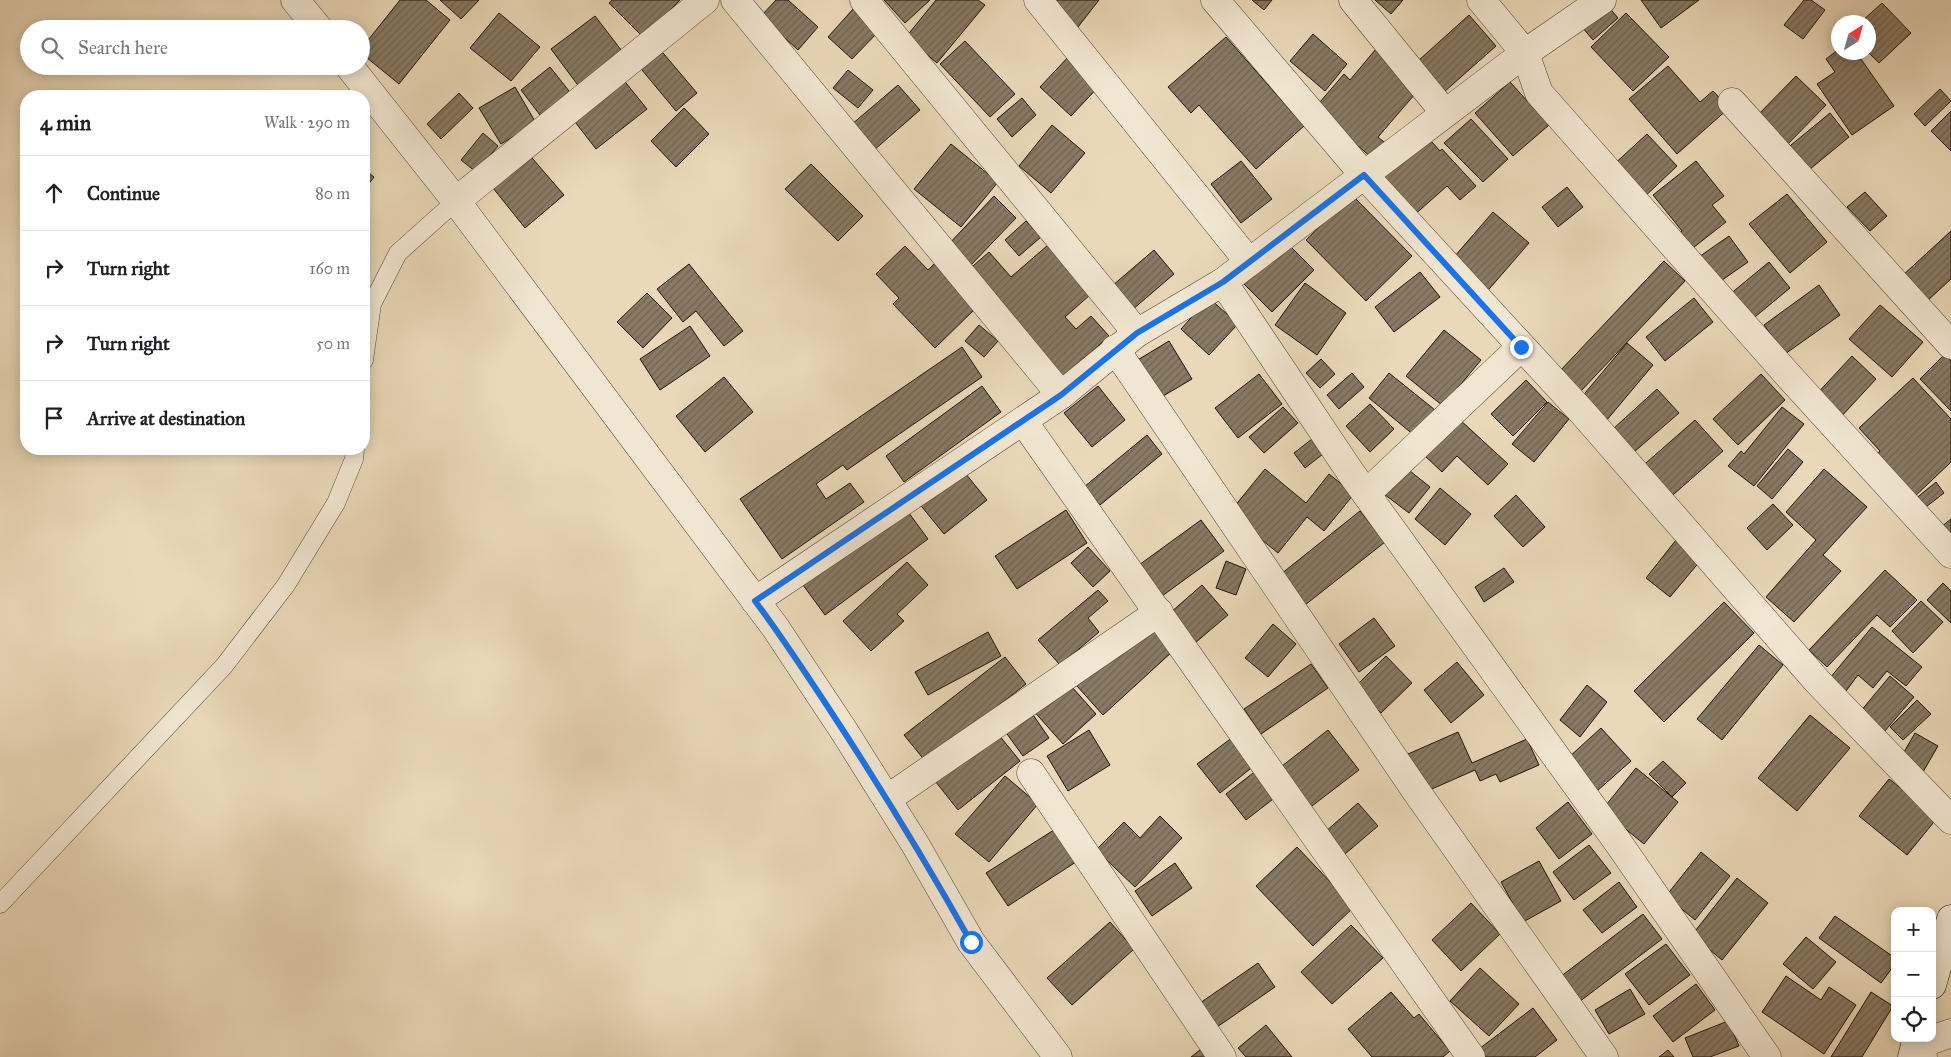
<!DOCTYPE html>
<meta charset="utf-8">
<style>
:root{--surface:#fff;--page:#f6f6f6;--text:#202124;--muted:#757577;--line:#e0e0e0}
body{margin:0;font-family:"IM FELL Great Primer",serif;background:var(--page);color:var(--text)}
.controls{position:absolute;right:15px;bottom:15px;display:grid;overflow:hidden;border-radius:10px;box-shadow:0 2px 12px #0003}
.controls button{width:45px;height:45px;display:grid;place-items:center;padding:0;border:0;border-bottom:1px solid var(--line);background:var(--surface);color:var(--text);font:25px sans-serif}
.compass{position:absolute;left:1831px;top:15px;width:45px;height:45px;border-radius:50%;background:var(--surface);box-shadow:0 2px 12px #0003;rotate:37deg}
.stop{position:absolute;width:15px;height:15px;margin:-11px;border:4px solid #1a73e8;border-radius:50%;background:#fff}
.stop.end{background:#1a73e8;border-color:#fff;box-shadow:0 1px 5px #0008}
.list{margin:0;padding:0;list-style:none}
h2{display:flex;justify-content:space-between;align-items:center;height:65px;margin:0;padding:0 20px;font-size:21px}
h2 small{font-size:16px;font-weight:400;color:var(--muted)}
.list li{display:grid;grid-template-columns:32px 1fr auto;gap:15px;align-items:center;box-sizing:border-box;height:75px;padding:0 20px;border-top:1px solid var(--line)}
.list b{display:block;font-size:19px;white-space:nowrap}
.list em{font-size:16px;font-style:normal;color:var(--muted)}
.icon{flex:none;width:28px;height:28px;fill:none;stroke:currentColor;stroke-width:2;stroke-linecap:round;stroke-linejoin:round}
.map{position:relative;flex:none;width:1951px;height:1057px;overflow:hidden}
.search{position:absolute;background:var(--surface);box-shadow:0 2px 12px #0003;left:20px;top:20px;width:350px;height:55px;display:flex;align-items:center;gap:12px;box-sizing:border-box;padding:0 18px;border-radius:28px;color:var(--muted);font-size:19px}
.panel{position:absolute;background:var(--surface);box-shadow:0 2px 12px #0003;left:20px;top:90px;width:350px;height:365px;border-radius:20px}
.map>svg:first-child{display:block}
.building{fill:url(#building-hatch);stroke:#1e140a}
.lines{fill:none;stroke-linecap:round;stroke-linejoin:round}
.lane-casing{stroke:#514536;stroke-width:19}
.street-casing{stroke:#514536;stroke-width:29}
.secondary-casing{stroke:#1e140a;stroke-width:29}
.lane{stroke:#f1e6d1;stroke-width:18}
.street{stroke:#f1e6d1;stroke-width:28}
.secondary{stroke:#f1e6d1;stroke-width:28}
.route{stroke:#1a73e8;stroke-width:6}
</style>
<div class="map">
<svg width="1951" height="1057" viewBox="0 0 1951 1057">
<defs>
<pattern id="building-hatch" width="6" height="6" patternUnits="userSpaceOnUse" patternTransform="scale(1.25)"><rect width="6" height="6" fill="#887a64"/><path d="M-1 1l2-2M0 6l6-6M5 7l2-2" fill="none" stroke="#6f6351"/></pattern>
</defs>
<rect width="100%" height="100%" fill="#ead8b8"/>
<filter id="stains"><feTurbulence type="fractalNoise" baseFrequency=".004" numOctaves="4"/><feColorMatrix values="0 0 0 0 .2 0 0 0 0 .09 0 0 0 0 .02 0 0 0 .5 -.17"/></filter>
<radialGradient id="worn" r=".72"><stop offset=".6" stop-color="#630" stop-opacity="0"/><stop offset="1" stop-color="#630" stop-opacity=".3"/></radialGradient>
<g class="building">
<polygon points="400,0 426,0 450,20 399,84 361,53 361,49"/>
<polygon points="440,0 479,0 461,19"/>
<polygon points="612,0 680,0 643,37 609,3"/>
<polygon points="776,0 788,0 818,27 798,50 761,16"/>
<polygon points="884,0 930,0 905,23"/>
<polygon points="936,0 978,0 985,5 937,63 906,37"/>
<polygon points="1054,0 1099,0 1078,27 1050,5"/>
<polygon points="1252,0 1272,0 1264,10"/>
<polygon points="1375,0 1403,0 1391,14"/>
<polygon points="1641,0 1699,0 1661,28"/>
<polygon points="1804,0 1811,0 1825,10 1803,39 1784,25"/>
<polygon points="1882,3 1911,33 1879,63 1868,52 1868,22 1861,22"/>
<polygon points="1607,5 1618,18 1593,40 1582,27"/>
<polygon points="854,8 879,31 852,59 828,37"/>
<polygon points="499,13 540,47 511,81 470,48"/>
<polygon points="1626,13 1669,57 1633,91 1591,47"/>
<polygon points="1469,15 1496,46 1444,92 1418,61"/>
<polygon points="595,16 625,55 580,88 551,49"/>
<polygon points="1313,34 1347,64 1325,91 1290,61"/>
<polygon points="1226,37 1304,126 1256,169 1199,105 1191,113 1168,87"/>
<polygon points="965,41 1015,94 990,117 940,64"/>
<polygon points="658,47 697,93 676,111 637,64"/>
<polygon points="1376,49 1421,87 1378,137 1390,147 1377,162 1314,109 1344,74 1350,80"/>
<polygon points="1838,50 1838,52 1856,52 1894,106 1852,135 1817,84 1835,72 1826,59"/>
<polygon points="1071,54 1102,83 1071,116 1040,87"/>
<polygon points="1668,66 1700,102 1713,91 1729,108 1677,154 1629,99"/>
<polygon points="550,67 573,96 543,119 521,90"/>
<polygon points="848,70 873,90 858,108 833,88"/>
<polygon points="1796,76 1826,105 1784,148 1754,119"/>
<polygon points="622,78 647,109 596,149 572,118"/>
<polygon points="1510,82 1549,125 1513,156 1475,113"/>
<polygon points="898,85 920,110 873,151 851,125"/>
<polygon points="515,87 536,123 501,144 479,108"/>
<polygon points="1940,89 1951,101 1925,126 1914,114"/>
<polygon points="459,93 473,108 441,139 427,124"/>
<polygon points="1022,98 1036,115 1012,137 997,119"/>
<polygon points="684,108 709,134 676,167 651,141"/>
<polygon points="1951,111 1951,151 1931,131"/>
<polygon points="1830,113 1849,137 1804,174 1785,150"/>
<polygon points="1471,119 1508,159 1483,182 1444,143"/>
<polygon points="1052,125 1085,153 1051,193 1019,166"/>
<polygon points="1423,132 1440,151 1442,149 1476,186 1460,200 1447,186 1412,217 1375,175"/>
<polygon points="483,133 498,146 476,172 461,160"/>
<polygon points="1647,134 1677,166 1640,201 1610,168"/>
<polygon points="951,144 998,182 961,227 914,189"/>
<polygon points="526,151 564,195 525,228 489,183"/>
<polygon points="1241,161 1272,199 1241,223 1211,184"/>
<polygon points="1696,161 1724,196 1712,205 1726,222 1689,251 1676,236 1682,231 1653,195"/>
<polygon points="811,164 863,216 838,241 785,189"/>
<polygon points="364,169 374,177 364,190"/>
<polygon points="1567,187 1583,207 1558,227 1542,207"/>
<polygon points="1865,192 1887,216 1870,231 1847,207"/>
<polygon points="1787,194 1827,242 1790,273 1749,224"/>
<polygon points="1352,195 1412,256 1366,301 1306,240"/>
<polygon points="994,196 1016,218 970,266 948,245"/>
<polygon points="1493,212 1529,243 1484,295 1448,264"/>
<polygon points="1026,221 1041,237 1019,256 1005,240"/>
<polygon points="1951,231 1951,279 1926,302 1902,276"/>
<polygon points="1729,236 1748,262 1715,285 1696,259"/>
<polygon points="1283,239 1314,270 1272,312 1241,281"/>
<polygon points="1048,245 1091,294 1065,317 1076,329 1091,316 1109,336 1060,380 965,273 989,252 1011,277"/>
<polygon points="905,246 928,270 937,261 979,305 935,348 893,304 899,298 876,274"/>
<polygon points="1154,250 1174,274 1132,310 1112,286"/>
<polygon points="1664,261 1685,281 1579,393 1558,373"/>
<polygon points="1769,262 1790,288 1750,321 1729,295"/>
<polygon points="689,264 743,331 724,346 696,311 683,322 657,289"/>
<polygon points="1420,272 1440,297 1394,332 1375,307"/>
<polygon points="1305,283 1346,313 1317,355 1275,325"/>
<polygon points="1819,285 1840,315 1785,354 1764,325"/>
<polygon points="647,293 672,318 643,348 617,322"/>
<polygon points="1209,298 1238,324 1209,355 1181,329"/>
<polygon points="1694,298 1713,322 1665,361 1646,337"/>
<polygon points="1880,305 1923,342 1892,377 1849,339"/>
<polygon points="979,325 998,341 984,357 965,341"/>
<polygon points="690,326 710,356 660,390 640,359"/>
<polygon points="1444,330 1481,360 1443,406 1406,376"/>
<polygon points="1169,341 1192,379 1158,399 1136,361"/>
<polygon points="1627,343 1653,365 1606,421 1580,399"/>
<polygon points="962,347 982,377 847,470 843,465 816,484 826,499 850,483 864,502 782,559 740,499"/>
<polygon points="1945,354 1951,361 1951,411 1920,379"/>
<polygon points="1852,356 1876,379 1839,419 1814,397"/>
<polygon points="1321,359 1335,374 1320,388 1306,373"/>
<polygon points="1352,373 1364,387 1339,409 1327,395"/>
<polygon points="1389,373 1435,410 1415,436 1369,398"/>
<polygon points="1259,374 1282,404 1238,438 1215,408"/>
<polygon points="1761,374 1785,400 1738,445 1713,419"/>
<polygon points="724,377 753,412 705,452 676,416"/>
<polygon points="1913,378 1951,419 1951,462 1911,500 1873,459 1880,451 1859,428"/>
<polygon points="1526,380 1547,402 1513,436 1491,414"/>
<polygon points="982,386 1001,412 904,482 886,456"/>
<polygon points="1098,386 1125,420 1092,447 1064,413"/>
<polygon points="1657,389 1679,413 1634,452 1613,429"/>
<polygon points="1548,402 1569,419 1534,462 1512,444"/>
<polygon points="1370,404 1394,429 1370,452 1346,426"/>
<polygon points="1283,407 1298,423 1264,453 1249,437"/>
<polygon points="1782,407 1804,424 1754,486 1728,466 1741,451 1744,454"/>
<polygon points="1458,418 1508,464 1488,485 1457,456 1442,472 1424,455"/>
<polygon points="1695,420 1723,451 1666,501 1638,470"/>
<polygon points="1147,435 1162,454 1100,505 1084,487"/>
<polygon points="1312,439 1323,454 1305,468 1294,453"/>
<polygon points="1788,449 1803,462 1772,499 1757,486"/>
<polygon points="1405,467 1430,487 1409,513 1384,494"/>
<polygon points="961,468 987,500 944,534 918,502"/>
<polygon points="1265,469 1306,503 1329,474 1354,494 1324,531 1307,517 1278,553 1229,513"/>
<polygon points="1824,469 1867,507 1823,555 1841,571 1794,622 1766,597 1816,540 1786,512"/>
<polygon points="1936,482 1944,493 1922,510 1914,500"/>
<polygon points="1440,488 1471,514 1445,545 1415,519"/>
<polygon points="1516,495 1545,527 1523,547 1494,516"/>
<polygon points="1773,504 1793,525 1767,550 1747,528"/>
<polygon points="906,509 928,539 825,615 803,585"/>
<polygon points="1066,510 1087,543 1017,589 995,556"/>
<polygon points="1360,511 1385,542 1305,605 1281,574"/>
<polygon points="1951,519 1951,538 1941,527"/>
<polygon points="1201,520 1224,551 1162,596 1139,565"/>
<polygon points="1676,540 1701,560 1670,597 1646,578"/>
<polygon points="1088,547 1110,571 1093,587 1071,563"/>
<polygon points="1226,561 1246,569 1236,595 1216,588"/>
<polygon points="907,562 928,585 897,614 904,621 871,651 843,621"/>
<polygon points="1504,568 1514,582 1484,602 1475,587"/>
<polygon points="1885,570 1917,600 1890,627 1877,615 1827,667 1809,650"/>
<polygon points="1943,583 1951,591 1951,623 1927,600"/>
<polygon points="1202,585 1228,615 1195,643 1170,613"/>
<polygon points="1098,590 1108,601 1088,618 1099,632 1060,665 1038,640"/>
<polygon points="1921,601 1943,622 1913,653 1892,631"/>
<polygon points="1724,602 1754,633 1664,722 1634,691"/>
<polygon points="1374,618 1395,646 1359,672 1339,644"/>
<polygon points="1146,622 1173,651 1103,715 1076,685"/>
<polygon points="1273,624 1296,644 1268,677 1245,658"/>
<polygon points="1872,627 1922,667 1906,686 1887,671 1873,688 1858,675 1846,691 1830,678"/>
<polygon points="988,632 1001,656 928,695 915,672"/>
<polygon points="1759,645 1783,665 1722,740 1697,719"/>
<polygon points="1386,656 1412,683 1381,713 1355,687"/>
<polygon points="1005,657 1026,684 926,762 904,735"/>
<polygon points="1457,662 1484,695 1451,723 1424,690"/>
<polygon points="1311,664 1328,688 1261,734 1244,709"/>
<polygon points="1890,676 1914,697 1884,732 1860,712"/>
<polygon points="1064,678 1096,714 1063,744 1031,708"/>
<polygon points="1587,685 1607,702 1580,737 1560,720"/>
<polygon points="1917,700 1931,714 1903,740 1890,727"/>
<polygon points="1029,709 1049,738 1023,756 1002,727"/>
<polygon points="1810,715 1850,748 1797,811 1758,778"/>
<polygon points="1601,728 1631,761 1597,791 1568,758"/>
<polygon points="994,729 1020,761 958,810 932,777"/>
<polygon points="1089,730 1110,765 1068,791 1047,756"/>
<polygon points="1328,730 1359,770 1308,809 1277,770"/>
<polygon points="1458,732 1472,763 1527,739 1539,765 1500,782 1496,774 1480,781 1475,770 1425,792 1408,754"/>
<polygon points="1915,733 1938,746 1923,772 1900,759"/>
<polygon points="1233,737 1255,765 1220,793 1197,764"/>
<polygon points="1663,761 1686,783 1672,797 1649,774"/>
<polygon points="1636,768 1678,802 1644,844 1602,810"/>
<polygon points="1257,770 1277,796 1246,820 1226,794"/>
<polygon points="1005,776 1038,804 989,862 955,834"/>
<polygon points="1889,779 1938,817 1907,855 1859,816"/>
<polygon points="1568,802 1592,834 1559,859 1536,828"/>
<polygon points="1358,803 1378,826 1345,854 1325,832"/>
<polygon points="1160,816 1182,838 1135,887 1096,850 1124,822 1140,838"/>
<polygon points="1057,828 1079,860 1008,906 986,873"/>
<polygon points="1589,845 1611,873 1574,900 1553,872"/>
<polygon points="1297,847 1354,907 1313,946 1256,886"/>
<polygon points="1701,852 1730,876 1695,920 1666,896"/>
<polygon points="1539,861 1561,901 1523,922 1501,882"/>
<polygon points="1175,863 1192,888 1152,916 1135,891"/>
<polygon points="1737,878 1768,903 1722,960 1692,935"/>
<polygon points="1619,882 1637,907 1602,933 1583,910"/>
<polygon points="1471,903 1500,934 1461,971 1432,940"/>
<polygon points="1643,914 1662,939 1579,1002 1560,977"/>
<polygon points="1835,916 1895,958 1895,964 1881,983 1819,938"/>
<polygon points="1110,922 1134,949 1072,1005 1047,978"/>
<polygon points="1351,925 1383,958 1332,1004 1301,972"/>
<polygon points="1806,937 1836,962 1813,989 1783,964"/>
<polygon points="1666,944 1690,975 1649,1005 1625,974"/>
<polygon points="1258,963 1275,987 1217,1027 1200,1003"/>
<polygon points="1480,968 1519,1004 1489,1036 1450,1001"/>
<polygon points="1786,976 1821,1000 1829,987 1856,1005 1824,1054 1762,1012"/>
<polygon points="1696,984 1715,1010 1673,1042 1653,1016"/>
<polygon points="1630,989 1645,1014 1609,1034 1595,1010"/>
<polygon points="1391,992 1414,1018 1419,1014 1450,1051 1443,1057 1372,1057 1348,1029"/>
<polygon points="1871,992 1893,1006 1862,1057 1831,1057"/>
<polygon points="1533,1008 1557,1040 1535,1057 1485,1057 1479,1049"/>
<polygon points="1728,1021 1739,1046 1710,1057 1693,1057 1685,1038"/>
<polygon points="1266,1025 1292,1057 1246,1057 1238,1048"/>
<polygon points="1200,1050 1206,1057 1191,1057"/>
<polygon points="1668,1050 1674,1057 1659,1057"/>
</g>
<g class="lines">
<defs>
<g id="lane">
<polyline points="364,360 372,304 398,253 456,201"/>
<polyline points="0,904 224,666 286,585 336,503 354,459 355,449"/>
</g>
<g id="street">
<polyline points="295,0 319,29"/>
<polyline points="735,0 1061,395"/>
<polyline points="864,0 1137,333"/>
<polyline points="1038,0 1249,262"/>
<polyline points="1215,0 1364,175 1583,413 1817,681 1951,820"/>
<polyline points="1353,0 1445,113"/>
<polyline points="1481,0 1525,53 1539,93 1787,374 1951,554"/>
<polyline points="349,66 456,201 775,627 844,731 915,844 971,942 1058,1057"/>
<polyline points="1732,102 1951,345"/>
<polyline points="456,201 705,0"/>
<polyline points="1223,282 1351,473 1617,841 1767,1057"/>
<polyline points="1115,349 1416,791 1604,1057"/>
<polyline points="1023,421 1471,1057"/>
<polyline points="1366,494 1521,347"/>
<polyline points="755,601 1061,395 1137,333 1223,282 1525,53 1602,0"/>
<polyline points="1031,773 1222,1057"/>
<polyline points="887,799 1159,612"/>
<polyline points="1923,1057 1915,1046 1951,1033"/>
</g>
<g id="secondary">
<polyline points="1932,985 1951,919"/>
<polyline points="1912,1057 1917,1038"/>
</g>
</defs>
<use href="#lane" class="lane-casing"/>
<use href="#street" class="street-casing"/>
<use href="#secondary" class="secondary-casing"/>
<use href="#lane" class="lane"/>
<use href="#street" class="street"/>
<use href="#secondary" class="secondary"/>
</g>
<g class="lines">
<path class="route" d="M971,942C925,860 876,780 824,701C802,668 780,634 755,601L1061,395L1137,333L1223,282L1364,175L1521,347"/>
</g>
<rect width="100%" height="100%" filter="url(#stains)"/>
<rect width="100%" height="100%" fill="url(#worn)"/>
</svg>
<div class="controls">
<button>+</button>
<button>−</button>
<button><svg class="icon" aria-label="locate" viewBox="0 0 24 24"><circle cx="12" cy="12" r="6"/><path d="M12 2v4M12 18v4M2 12h4M18 12h4"/></svg></button>
</div>
<svg class="compass" viewBox="-18 -18 36 36"><path d="M0-13l5 13h-10z" fill="#e53935"/><path d="M0 13l5-13h-10z" fill="#757577"/></svg>
<div class="stop" style="left:971px;top:942px"></div>
<div class="stop end" style="left:1521px;top:347px"></div>
<div class="search"><svg class="icon" aria-label="search" viewBox="0 0 24 24"><circle cx="10" cy="10" r="6"/><path d="M15 15l6 6"/></svg>Search here</div>
<section class="panel">
<h2>4 min<small>Walk · 290 m</small></h2>
<ul class="list">
<li><svg class="icon" aria-label="ahead" viewBox="0 0 24 24"><path d="M12 20V5M6 11l6-6 6 6"/></svg><div><b>Continue</b></div><em>80 m</em></li>
<li><svg class="icon" aria-label="right" viewBox="0 0 24 24"><path d="M7 20v-9h11M14 6l5 5-5 5"/></svg><div><b>Turn right</b></div><em>160 m</em></li>
<li><svg class="icon" aria-label="right" viewBox="0 0 24 24"><path d="M7 20v-9h11M14 6l5 5-5 5"/></svg><div><b>Turn right</b></div><em>50 m</em></li>
<li><svg class="icon" aria-label="arrive" viewBox="0 0 24 24"><path d="M6 21V4h12l-3 4 3 4H6"/></svg><div><b>Arrive at destination</b></div></li>
</ul>
</section>
</div>
